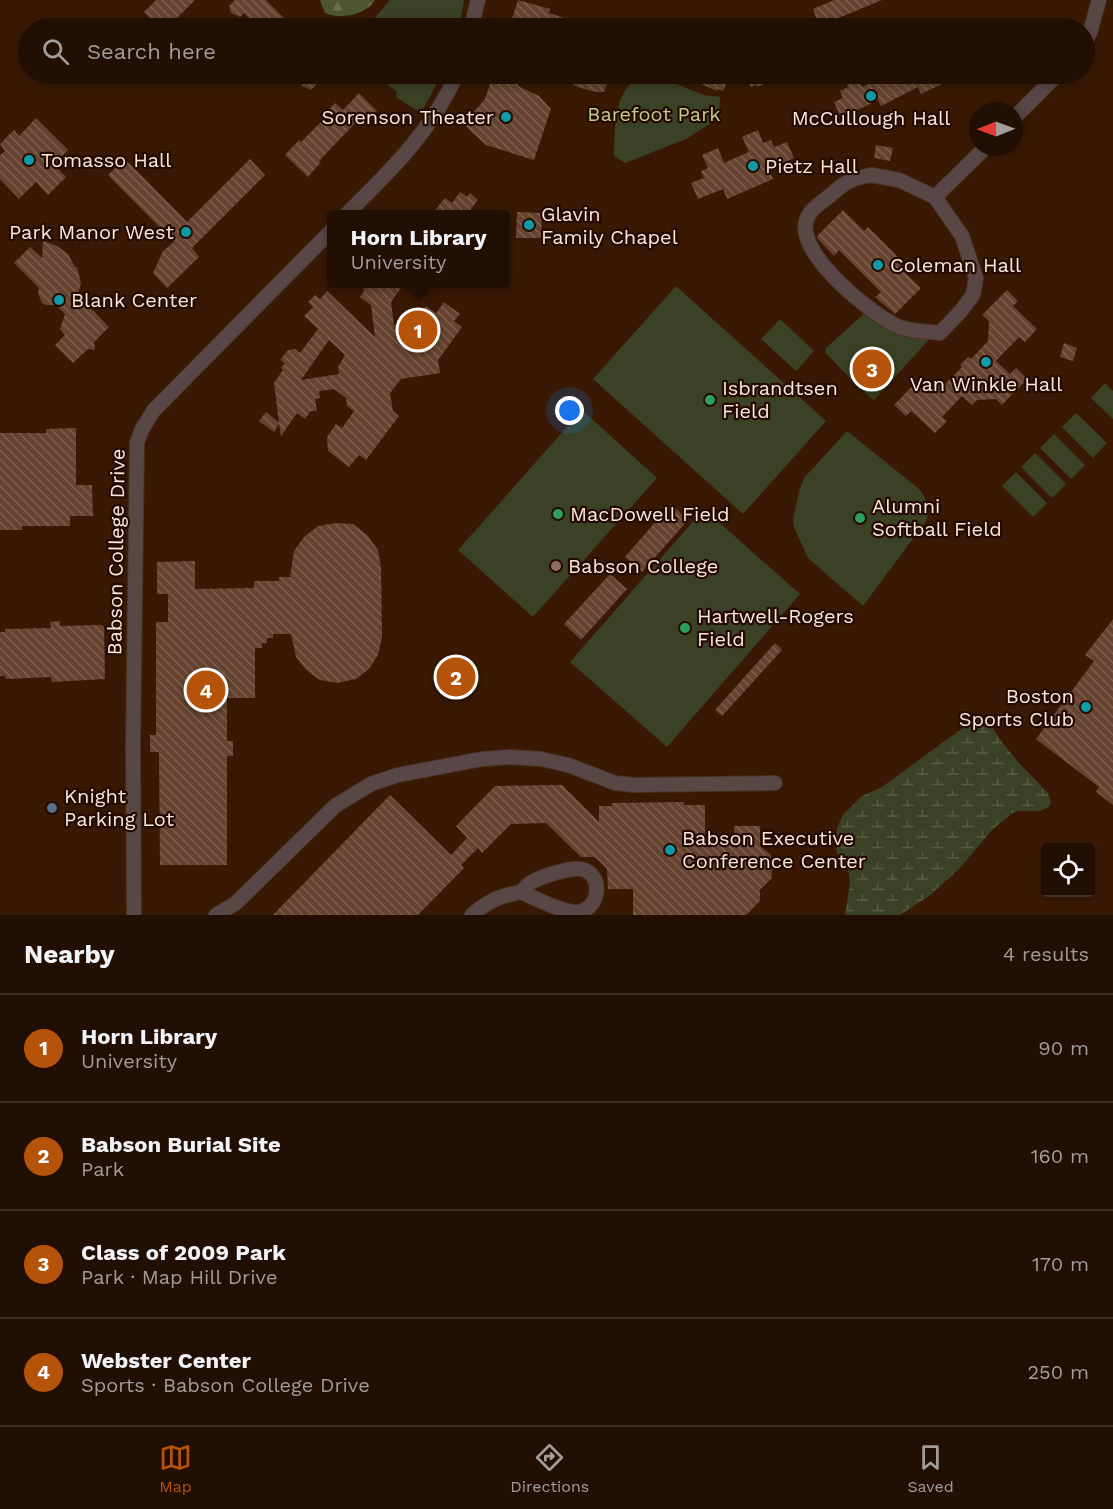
<!DOCTYPE html>
<meta charset="utf-8">
<style>
:root{--surface:#220f03;--page:#2e1d12;--text:#f1f3f6;--muted:#a29c9a;--line:#3f2f25;--accent:#b45309}
body{margin:0;font-family:"Work Sans",sans-serif;background:var(--page);color:var(--text)}
.controls{position:absolute;right:18px;bottom:18px;display:grid;overflow:hidden;border-radius:6px;box-shadow:0 3px 9px #0003}
.controls button{width:54px;height:54px;display:grid;place-items:center;padding:0;border:0;border-bottom:2px solid var(--line);background:var(--surface);color:var(--text);font:30px sans-serif}
.compass{position:absolute;left:969px;top:102px;width:54px;height:54px;border-radius:50%;background:var(--surface);box-shadow:0 3px 9px #0003;rotate:269deg}
.you{position:absolute;left:570px;top:411px;width:21px;height:21px;margin:-15px;border:4px solid #fff;border-radius:50%;background:#1a73e8;box-shadow:0 0 0 9px #1a73e833}
.badge{display:grid;place-items:center;width:39px;height:39px;border-radius:50%;background:var(--accent);color:#fff;font-size:20px;font-weight:700}
.pin{position:absolute;translate:-50% -50%;border:3px solid #fff;box-shadow:0 2px 6px #0006}
.popup{position:absolute;left:327px;top:210px;width:183px;height:78px;box-sizing:border-box;display:grid;place-content:center;border-radius:6px;background:var(--surface);filter:drop-shadow(0 2px 4px #0005);font-size:20px;white-space:nowrap;color:var(--muted)}
.popup b{font-size:22px;color:var(--text)}
.popup::after{content:'';position:absolute;left:50%;top:100%;margin-left:-12px;border:12px solid transparent;border-top-color:var(--surface)}
.list{margin:0;padding:0;list-style:none}
h2{display:flex;justify-content:space-between;align-items:center;height:78px;margin:0;padding:0 24px;font-size:26px}
h2 small{font-size:20px;font-weight:400;color:var(--muted)}
.list li{display:grid;grid-template-columns:39px 1fr auto;gap:18px;align-items:center;box-sizing:border-box;height:108px;padding:0 24px;border-top:2px solid var(--line)}
.list b{display:block;font-size:22px;white-space:nowrap}
.list p{margin:0;font-size:20px;white-space:nowrap;color:var(--muted)}
.list em{font-size:20px;font-style:normal;color:var(--muted)}
.icon{flex:none;width:33px;height:33px;fill:none;stroke:currentColor;stroke-width:2;stroke-linecap:round;stroke-linejoin:round}
.map{position:relative;flex:none;width:1113px;height:915px;overflow:hidden}
.search{position:absolute;background:var(--surface);box-shadow:0 3px 9px #0003;left:18px;right:18px;top:18px;height:66px;display:flex;align-items:center;gap:15px;box-sizing:border-box;padding:0 21px;border-radius:33px;color:var(--muted);font-size:22px}
.sheet{height:510px;background:var(--surface)}
nav{display:flex;justify-content:space-around;align-items:center;box-sizing:border-box;height:84px;border-top:2px solid var(--line);background:var(--surface);font-size:16px;color:var(--muted)}
nav a{display:grid;justify-items:center;gap:3px}
nav .on{color:var(--accent)}
.map>svg:first-child{display:block}
.built{fill:#391904;fill-rule:evenodd}
.forest{fill:url(#forest-firs)}
.wetland{fill:url(#wetland-marsh)}
.green{fill:#3b4124}
.building{fill:url(#building-back-hatch);fill-rule:evenodd}
.lines{fill:none;stroke-linecap:round;stroke-linejoin:round}
.street-casing{stroke:#4b3222;stroke-width:16}
.street{stroke:#594748;stroke-width:14}
.culture-dot{fill:#0f9aa8;stroke:#240a00;stroke-width:2}
.leisure-dot{fill:#2e9e5b;stroke:#240a00;stroke-width:2}
.education-dot{fill:#8d6e63;stroke:#240a00;stroke-width:2}
.service-dot{fill:#5c6f8a;stroke:#240a00;stroke-width:2}
.labels{text-anchor:middle;dominant-baseline:central;stroke-width:4.5;stroke-linejoin:round;paint-order:stroke}
.park-label{font-size:20px;fill:#c0cd8d;stroke:#240a00}
.poi-label{font-size:20px;fill:#fae7dc;stroke:#240a00;text-anchor:start}
.street-label{font-size:20px;fill:#fae7dc;stroke:#240a00}
</style>
<div class="map">
<svg width="1113" height="915" viewBox="0 0 1113 915">
<defs>
<pattern id="forest-firs" width="22" height="20" patternUnits="userSpaceOnUse" patternTransform="scale(1.5)"><rect width="22" height="20" fill="#4e5631"/><path d="M5 1l3.5 6h-7zM16 11l3.5 6h-7z" fill="#686e4e"/></pattern>
<pattern id="wetland-marsh" width="20" height="14" patternUnits="userSpaceOnUse" patternTransform="scale(1.5)"><rect width="20" height="14" fill="#3b4124"/><path d="M1 5h8M5 5V1M11 12h8M15 12V8" fill="none" stroke="#585c43"/></pattern>
<pattern id="building-back-hatch" width="6" height="6" patternUnits="userSpaceOnUse" patternTransform="scale(1.5)"><rect width="6" height="6" fill="#654330"/><path d="M-1 5l2 2M0 0l6 6M5-1l2 2" fill="none" stroke="#7c5e4d"/></pattern>
</defs>
<rect width="100%" height="100%" fill="#2e1404"/>
<path class="built" d="M0,0H1113V915H0ZM28,28H1084V74H28ZM978,111H1014V147H978ZM331,214H505V284H331ZM1046,848H1090V892H1046Z"/>
<path class="forest" d="M320,0H375C366,15 340,20 325,13Z"/>
<polygon class="wetland" points="982,717 988,720 999,738 1018,762 1048,793 1051,802 1049,807 1040,811 1018,811 1011,814 992,830 958,870 929,896 900,915 845,915 850,882 848,868 837,853 835,844 837,828 843,815 862,796 882,787 971,722"/>
<g class="green">
<polygon points="390,0 464,0 459,28 366,28"/>
<polygon points="374,74 442,74 421,113 396,97 397,92"/>
<path d="M652,75L704,95L720,97L719,118L686,139L625,163L614,156C615,128 613,77 652,75Z"/>
<polygon points="676,286 826,421 743,514 593,379"/>
<polygon points="868,310 933,335 874,400 858,387 825,352 826,348"/>
<polygon points="780,319 814,351 796,371 761,339"/>
<polygon points="1105,383 1113,391 1113,419 1091,398"/>
<polygon points="582,410 657,478 533,617 458,550"/>
<polygon points="1076,413 1107,443 1093,458 1062,427"/>
<path d="M847,431L919,489C927,499 931,508 926,521L863,606L808,558L794,527L793,520L799,491L804,478Z"/>
<polygon points="1054,434 1085,465 1071,479 1040,448"/>
<polygon points="1035,453 1066,484 1052,498 1021,467"/>
<polygon points="1016,472 1047,503 1033,517 1002,486"/>
<polygon points="704,509 800,594 667,747 570,662"/>
</g>
<g class="building">
<polygon points="156,0 195,0 167,28 148,28 154,22 144,12"/>
<polygon points="235,0 266,0 294,28 259,28 244,13 240,17 231,13 229,6"/>
<polygon points="518,0 550,9 549,13 592,27 591,28 509,28"/>
<polygon points="834,0 882,0 824,24 822,18 817,20 813,9"/>
<polygon points="308,74 327,74 311,90 302,86 301,80"/>
<polygon points="556,74 610,74 604,92 596,92 577,87"/>
<polygon points="678,74 731,74 723,91 718,89 717,91"/>
<polygon points="745,74 787,74 757,87 756,85 751,87"/>
<polygon points="892,74 913,74 915,77 922,74 963,74 921,94 918,87 881,106 878,100 841,118 834,102 843,98 840,91 848,87 847,85 859,80 862,87"/>
<polygon points="493,75 518,83 518,86 539,96 551,109 534,160 486,145 463,124 485,99"/>
<polygon points="359,93 377,111 364,125 358,120 319,161 321,162 308,177 285,155 299,140 301,142 324,119 322,117 335,103 343,110"/>
<polygon points="36,118 68,150 54,165 66,177 48,195 36,182 19,199 0,179 0,155 5,151 0,144 14,130 19,136"/>
<polygon points="758,130 763,143 771,140 774,147 787,142 794,158 769,169 773,179 743,192 727,199 723,189 698,199 691,183 704,178 701,171 708,168 702,155 718,148 724,163 744,154 749,152 742,137"/>
<polygon points="876,145 893,148 890,161 874,158"/>
<polygon points="125,159 187,222 250,159 265,175 192,248 199,257 167,288 153,273 163,251 174,242 108,175"/>
<polygon points="460,192 467,197 470,193 478,200 467,214 432,214 445,198 452,203"/>
<polygon points="843,210 864,231 868,227 904,263 899,267 921,288 895,314 875,297 881,292 839,250 834,256 818,239 817,236"/>
<polygon points="517,212 542,213 541,238 516,238"/>
<polygon points="43,241 57,246 68,254 75,267 77,267 81,283 78,295 109,327 94,342 95,350 88,349 73,363 55,345 65,335 60,329 65,314 56,305 46,305 42,303 38,293 39,288 14,263 30,247 42,258"/>
<path d="M363,284H404L391,302L394,325L415,322L426,306L436,313L444,302L460,314L454,321L462,327L438,360L440,373L401,379L390,393L393,411L399,416L366,460L359,455L349,467L328,451L327,437L336,424L342,428L354,411L347,406L346,398L334,389L319,391L320,398L315,399L317,411H311L305,419L297,413L281,436L279,424L274,432L259,421L266,412L279,423L274,383L283,370L281,368L285,363L280,360L288,350L295,349L300,353L318,329L304,316L313,307L308,302L315,295L320,299L327,291L375,337L371,305L360,297L364,291ZM329,340L345,355L338,367L339,374L301,380Z"/>
<polygon points="1007,290 1018,301 1013,306 1037,329 1025,342 1019,337 996,361 1010,374 1016,368 1027,379 1002,405 996,399 977,400 972,405 962,396 942,417 947,421 935,433 911,411 906,416 894,405 919,379 926,385 944,385 962,367 960,365 968,357 971,359 988,341 989,321 982,315"/>
<polygon points="1064,343 1077,348 1073,361 1060,357"/>
<polygon points="76,428 76,485 92,485 93,516 70,516 70,526 22,526 22,530 0,530 0,433 46,433 46,429"/>
<polygon points="671,504 688,520 642,572 625,557"/>
<polygon points="336,523 353,524 367,535 378,550 381,567 382,637 378,655 369,669 356,679 337,683 320,680 306,670 296,657 291,634 273,634 273,638 267,638 267,643 262,643 262,648 255,648 255,698 227,698 227,741 233,741 233,756 227,756 227,865 160,865 159,752 150,752 150,735 156,735 156,622 168,622 168,594 157,594 157,562 195,561 195,589 254,588 254,581 279,581 279,577 290,577 294,551 304,537 318,526"/>
<polygon points="610,574 627,589 581,640 564,624"/>
<polygon points="1113,619 1113,805 1096,792 1099,787 1036,739 1094,661 1085,655"/>
<polygon points="60,621 60,626 102,625 104,627 105,679 52,682 51,677 6,679 5,676 0,676 0,632 5,632 5,629 51,628 50,622"/>
<polygon points="775,643 782,650 722,716 715,710"/>
<polygon points="562,785 599,822 599,806 612,806 612,803 684,802 684,805 705,805 705,842 734,841 734,826 760,826 760,846 771,855 772,878 760,890 760,901 746,915 633,915 633,889 608,889 607,869 595,857 581,857 546,823 511,824 482,853 478,848 461,865 464,868 418,915 273,915 390,795 451,855 467,838 456,826 495,786"/>
</g>
<g class="lines">
<defs>
<g id="street">
<polyline points="471,28 478,0"/>
<polyline points="1084,44 1090,32 1099,0"/>
<polyline points="1014,118 1058,74"/>
<path d="M871,175L899,180L935,197L962,236L976,278L973,295L960,312L940,333C927,331 907,332 895,325C869,312 785,246 810,213C814,207 822,202 827,198C846,182 847,180 871,175Z"/>
<polyline points="935,197 986,147"/>
<path d="M347,214C392,169 430,133 457,74"/>
<polyline points="134,915 133,746 137,443 142,429 154,410 331,231"/>
<polyline points="216,915 236,903 335,806 371,784 398,775 482,759 511,757 541,759 568,765 615,783 634,785 775,783"/>
<path d="M472,915C482,906 491,900 504,896C509,894 517,894 522,891C525,888 528,884 532,882C542,876 571,867 581,869C606,874 599,915 573,912C555,909 537,899 521,892"/>
</g>
</defs>
<use href="#street" class="street-casing"/>
<use href="#street" class="street"/>
</g>
<g class="culture-dot">
<circle cx="871" cy="96" r="6"/>
<circle cx="506" cy="117" r="6"/>
<circle cx="29" cy="160" r="6"/>
<circle cx="753" cy="166" r="6"/>
<circle cx="529" cy="225" r="6"/>
<circle cx="186" cy="232" r="6"/>
<circle cx="878" cy="265" r="6"/>
<circle cx="59" cy="300" r="6"/>
<circle cx="986" cy="362" r="6"/>
<circle cx="1086" cy="707" r="6"/>
<circle cx="670" cy="850" r="6"/>
</g>
<g class="leisure-dot">
<circle cx="710" cy="400" r="6"/>
<circle cx="558" cy="514" r="6"/>
<circle cx="860" cy="518" r="6"/>
<circle cx="685" cy="628" r="6"/>
</g>
<circle class="education-dot" cx="556" cy="566" r="6"/>
<circle class="service-dot" cx="52" cy="808" r="6"/>
<g class="labels">
<g class="park-label">
<text x="654" y="114">Barefoot Park</text>
</g>
<g class="poi-label">
<text x="494" y="117" text-anchor="end">Sorenson Theater</text>
<text x="871" y="118" text-anchor="middle">McCullough Hall</text>
<text x="41" y="160">Tomasso Hall</text>
<text x="765" y="166">Pietz Hall</text>
<text x="541" y="214">Glavin<tspan x="541" dy="23">Family Chapel</tspan></text>
<text x="174" y="232" text-anchor="end">Park Manor West</text>
<text x="890" y="265">Coleman Hall</text>
<text x="71" y="300">Blank Center</text>
<text x="986" y="384" text-anchor="middle">Van Winkle Hall</text>
<text x="722" y="388">Isbrandtsen<tspan x="722" dy="23">Field</tspan></text>
<text x="872" y="506">Alumni<tspan x="872" dy="23">Softball Field</tspan></text>
<text x="570" y="514">MacDowell Field</text>
<text x="568" y="566">Babson College</text>
<text x="697" y="616">Hartwell-Rogers<tspan x="697" dy="23">Field</tspan></text>
<text x="1074" y="696" text-anchor="end">Boston<tspan x="1074" dy="23">Sports Club</tspan></text>
<text x="64" y="796">Knight<tspan x="64" dy="23">Parking Lot</tspan></text>
<text x="682" y="838">Babson Executive<tspan x="682" dy="23">Conference Center</tspan></text>
</g>
<g class="street-label">
<text transform="translate(116 552) rotate(-89)">Babson College Drive</text>
</g>
</g>
</svg>
<div class="controls">
<button><svg class="icon" aria-label="locate" viewBox="0 0 24 24"><circle cx="12" cy="12" r="6"/><path d="M12 2v4M12 18v4M2 12h4M18 12h4"/></svg></button>
</div>
<svg class="compass" viewBox="-18 -18 36 36"><path d="M0-13l5 13h-10z" fill="#e53935"/><path d="M0 13l5-13h-10z" fill="#a29c9a"/></svg>
<div class="you"></div>
<div class="pin badge" style="left:418px;top:330px">1</div>
<div class="popup"><b>Horn Library</b>University</div>
<div class="pin badge" style="left:456px;top:677px">2</div>
<div class="pin badge" style="left:872px;top:369px">3</div>
<div class="pin badge" style="left:206px;top:690px">4</div>
<div class="search"><svg class="icon" aria-label="search" viewBox="0 0 24 24"><circle cx="10" cy="10" r="6"/><path d="M15 15l6 6"/></svg>Search here</div>
</div>
<section class="sheet">
<h2>Nearby<small>4 results</small></h2>
<ul class="list">
<li><span class="badge">1</span><div><b>Horn Library</b><p>University</p></div><em>90 m</em></li>
<li><span class="badge">2</span><div><b>Babson Burial Site</b><p>Park</p></div><em>160 m</em></li>
<li><span class="badge">3</span><div><b>Class of 2009 Park</b><p>Park · Map Hill Drive</p></div><em>170 m</em></li>
<li><span class="badge">4</span><div><b>Webster Center</b><p>Sports · Babson College Drive</p></div><em>250 m</em></li>
</ul>
</section>
<nav>
<a class="on"><svg class="icon" aria-label="map" viewBox="0 0 24 24"><path d="M3 6l6-2 6 2 6-2v14l-6 2-6-2-6 2zM9 4v14M15 6v14"/></svg>Map</a>
<a><svg class="icon" aria-label="directions" viewBox="0 0 24 24"><path d="M12 3l9 9-9 9-9-9zM9 14v-3h6M13 9l2 2-2 2"/></svg>Directions</a>
<a><svg class="icon" aria-label="saved" viewBox="0 0 24 24"><path d="M7 4h10v16l-5-4-5 4z"/></svg>Saved</a>
</nav>
